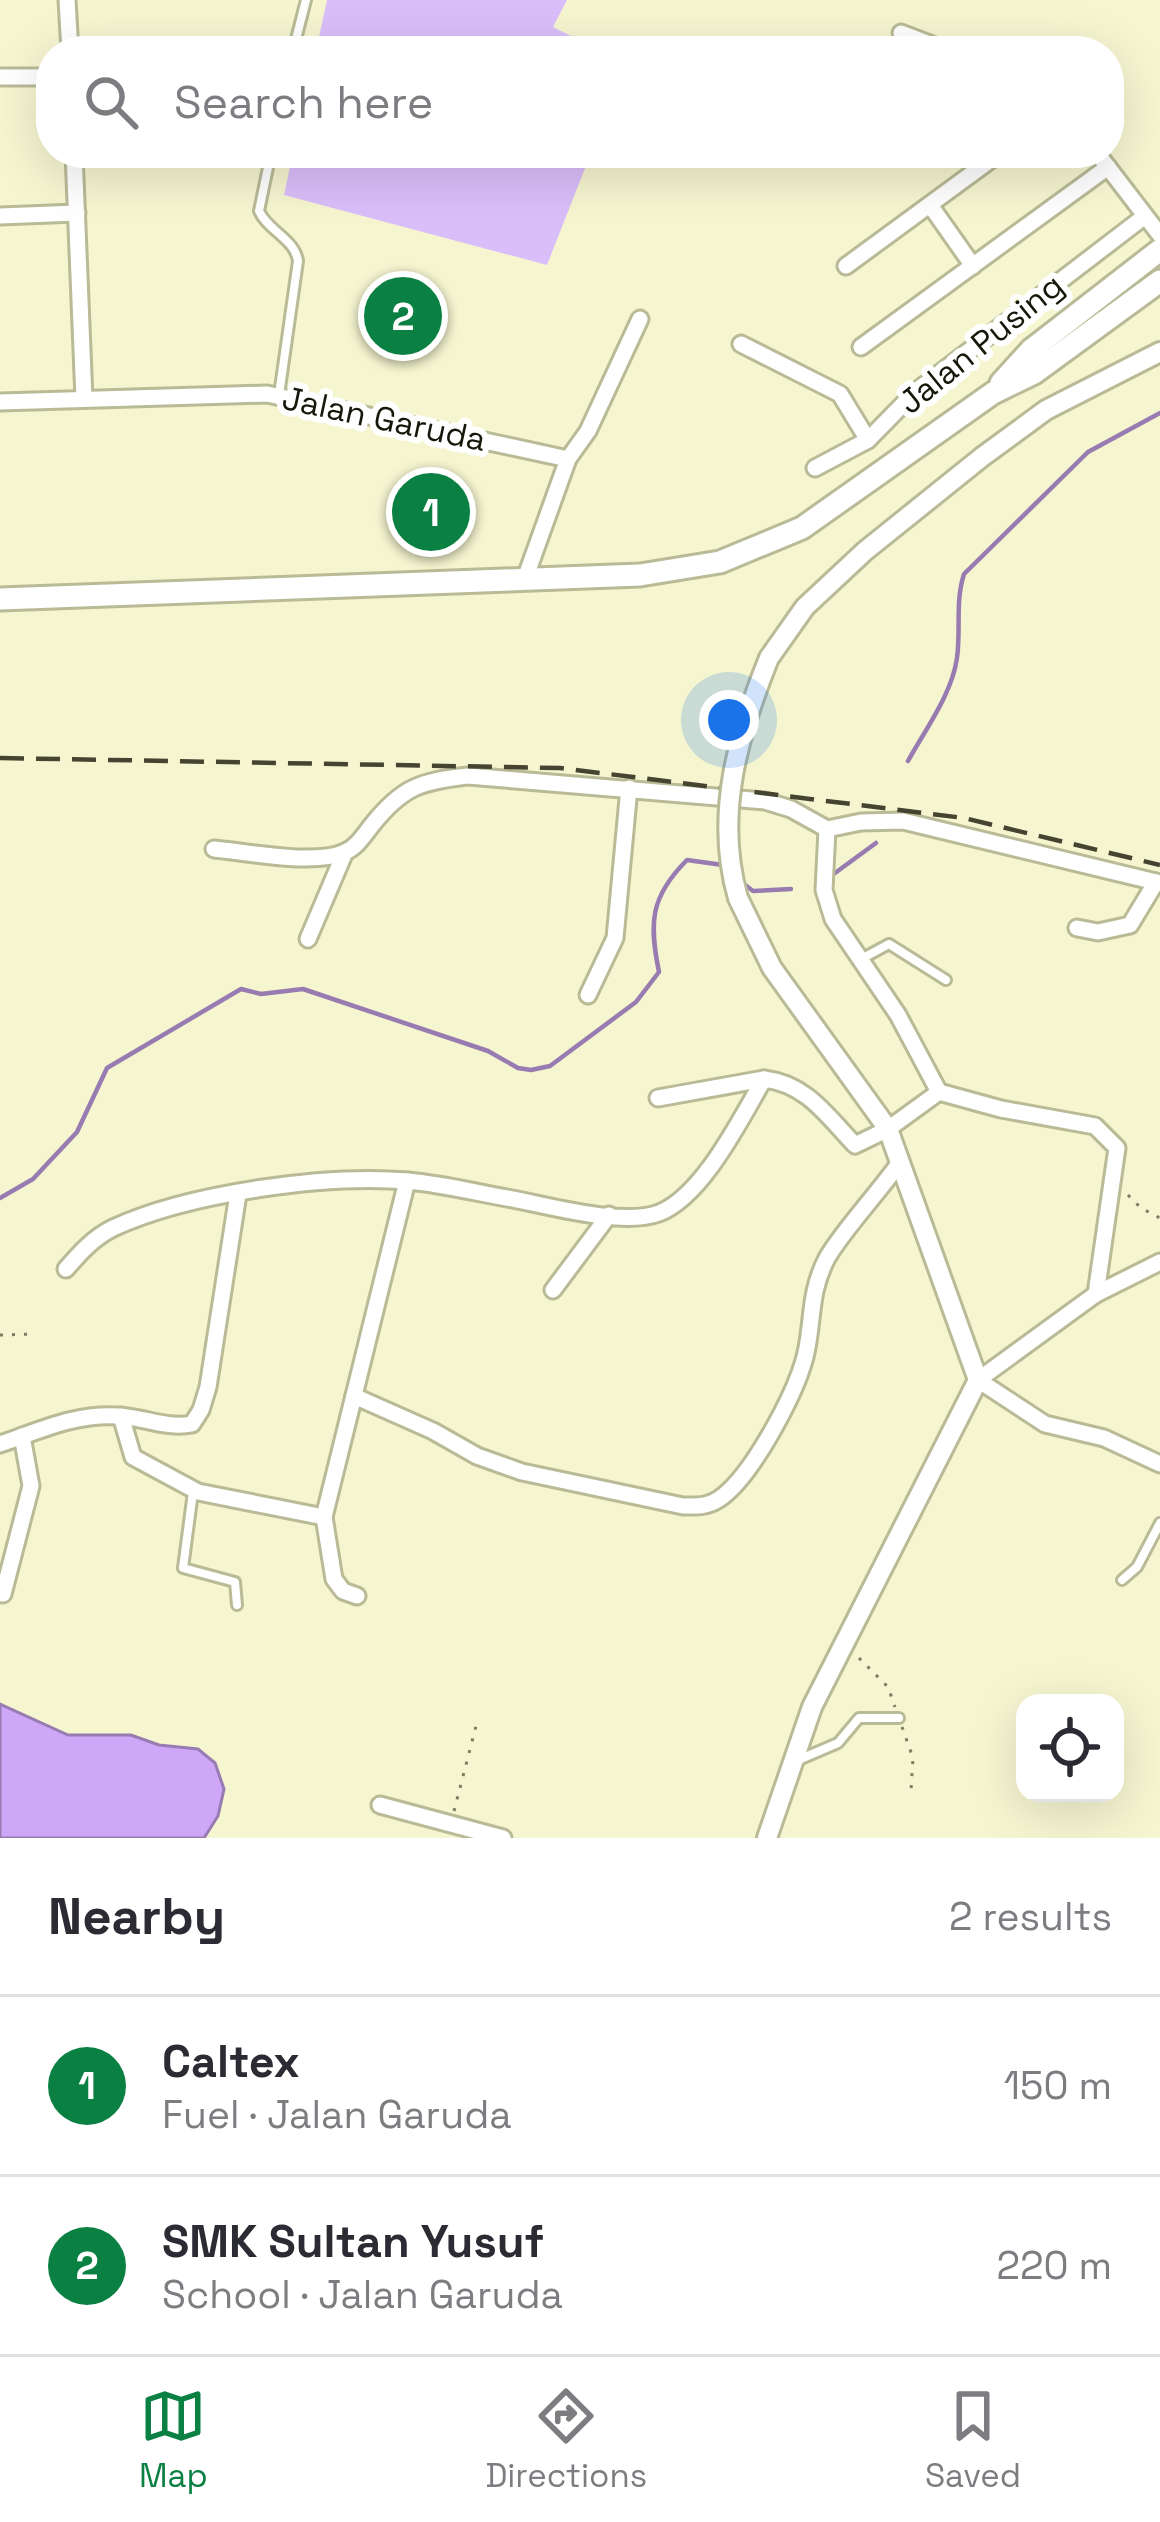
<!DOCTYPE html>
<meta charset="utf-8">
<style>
:root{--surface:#fff;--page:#f7f7f7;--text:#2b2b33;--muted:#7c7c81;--line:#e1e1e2;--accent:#0b8043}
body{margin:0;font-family:"Space Grotesk",sans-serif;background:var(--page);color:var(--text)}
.controls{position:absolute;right:36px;bottom:36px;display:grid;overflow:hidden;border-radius:24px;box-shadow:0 12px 48px #0002}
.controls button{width:108px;height:108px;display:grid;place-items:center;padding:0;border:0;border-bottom:3px solid var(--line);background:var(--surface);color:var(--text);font:60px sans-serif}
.you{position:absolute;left:729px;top:720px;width:42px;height:42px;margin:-30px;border:9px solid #fff;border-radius:50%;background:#1a73e8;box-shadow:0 0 0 18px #1a73e833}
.badge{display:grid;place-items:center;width:78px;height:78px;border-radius:50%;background:var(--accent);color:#fff;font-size:39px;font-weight:700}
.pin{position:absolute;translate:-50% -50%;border:6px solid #fff;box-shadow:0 3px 12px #0006}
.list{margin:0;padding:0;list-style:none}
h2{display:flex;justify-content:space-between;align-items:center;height:156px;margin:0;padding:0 48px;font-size:51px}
h2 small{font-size:39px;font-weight:400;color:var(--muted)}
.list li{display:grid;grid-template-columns:78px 1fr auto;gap:36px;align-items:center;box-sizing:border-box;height:180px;padding:0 48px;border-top:3px solid var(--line)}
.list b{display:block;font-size:45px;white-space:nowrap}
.list p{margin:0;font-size:39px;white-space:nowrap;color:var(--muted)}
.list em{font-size:39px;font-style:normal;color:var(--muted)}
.icon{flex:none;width:66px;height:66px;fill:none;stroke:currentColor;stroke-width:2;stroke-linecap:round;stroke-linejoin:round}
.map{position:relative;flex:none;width:1160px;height:1838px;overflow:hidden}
.search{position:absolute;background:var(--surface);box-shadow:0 12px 48px #0002;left:36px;right:36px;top:36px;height:132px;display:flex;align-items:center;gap:30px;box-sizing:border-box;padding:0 42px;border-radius:48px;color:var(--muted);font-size:45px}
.sheet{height:516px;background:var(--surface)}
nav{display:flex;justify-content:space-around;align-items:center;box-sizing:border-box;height:168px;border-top:3px solid var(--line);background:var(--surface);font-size:33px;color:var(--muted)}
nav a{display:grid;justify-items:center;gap:6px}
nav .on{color:var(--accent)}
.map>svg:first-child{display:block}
.green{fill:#dabef9}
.water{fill:#cfa7f9;stroke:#987cb1;stroke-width:3}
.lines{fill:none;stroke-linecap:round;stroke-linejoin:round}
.stream{stroke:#987cb1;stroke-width:4.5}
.service-casing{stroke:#b9ba96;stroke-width:14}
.minor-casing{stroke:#b9ba96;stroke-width:21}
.tertiary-casing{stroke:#b9ba96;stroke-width:24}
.secondary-casing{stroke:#b9ba96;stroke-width:27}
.path{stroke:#7c7c63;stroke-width:3;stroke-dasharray:3 9;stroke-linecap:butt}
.service{stroke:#fff;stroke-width:8}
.minor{stroke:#fff;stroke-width:15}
.tertiary{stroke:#fff;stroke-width:18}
.secondary{stroke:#fff;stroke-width:21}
.rail{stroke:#444431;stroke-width:4.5;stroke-dasharray:24 12;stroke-linecap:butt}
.tertiary-bridge-casing{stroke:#b9ba96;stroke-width:24;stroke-linecap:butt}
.tertiary-bridge{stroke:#fff;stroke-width:18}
.labels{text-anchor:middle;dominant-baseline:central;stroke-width:12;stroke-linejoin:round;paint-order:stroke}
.street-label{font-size:33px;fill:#171709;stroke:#fff}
</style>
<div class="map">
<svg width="1160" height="1838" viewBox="0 0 1160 1838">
<rect width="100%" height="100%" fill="#f5f5d0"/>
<g class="green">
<polygon points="327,0 567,0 553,27 601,51 316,51"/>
<polygon points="293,153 591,153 547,265 284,195"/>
</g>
<polygon class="water" points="0,1704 68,1735 131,1735 159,1745 198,1749 215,1763 224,1789 218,1816 204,1838 0,1838"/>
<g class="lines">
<g class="stream">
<path d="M908,761C925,730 952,694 957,658C961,629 955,602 964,574L1088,452L1160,413"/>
<polyline points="835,873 876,843"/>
<polyline points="740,881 753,891 791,889"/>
<path d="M0,1198L33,1179L77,1132L107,1068L241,989L261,994L303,989L488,1051L518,1068L531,1070L550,1066L636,1002L659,972C649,923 650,897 687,860L723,865"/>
</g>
<defs>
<g id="service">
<polyline points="293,51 306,0"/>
<path d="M271,153L259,211C268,231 295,239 298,261L279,395"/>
<polyline points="863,958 889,944 946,980"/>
<polyline points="193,1492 183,1568 235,1582 237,1605"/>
<polyline points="1122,1580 1137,1567 1160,1523"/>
<polyline points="796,1761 838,1743 859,1718 899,1718"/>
</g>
<g id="minor">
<polyline points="67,0 70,51"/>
<polyline points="901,33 948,51"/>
<polyline points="0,77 51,77"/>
<polyline points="74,153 84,399"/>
<polyline points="1097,153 1160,235"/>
<polyline points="930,205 973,266"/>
<polyline points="0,216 77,213"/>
<polyline points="846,266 1000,153"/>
<polyline points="741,344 840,394 868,440"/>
<polyline points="861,347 1108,167"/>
<polyline points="0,402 267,394 568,459"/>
<polyline points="815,468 868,440 914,393 1145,216"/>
<polyline points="526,576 568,459 588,431 640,319"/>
<path d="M214,849C248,852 314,866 345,852C357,847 364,835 372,825C402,787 421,781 468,776L765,801L791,809L827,829"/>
<polyline points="1077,928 1098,932 1130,925 1156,882"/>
<polyline points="308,939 345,852"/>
<polyline points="588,995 615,938 629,788"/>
<polyline points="939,1092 1001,1109 1095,1126 1117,1148 1096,1294"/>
<polyline points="658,1098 764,1079"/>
<polyline points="1160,1262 1096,1294 978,1380 1045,1424 1104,1438 1160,1464"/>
<path d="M66,1269C80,1253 93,1238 113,1228C188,1193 326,1174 408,1181C441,1184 474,1192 507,1198C547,1205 621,1227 659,1213C703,1196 741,1118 764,1079C807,1084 827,1116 855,1145L888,1129L939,1092L898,1015L833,919L824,890L827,829L861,822L903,821L1160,883"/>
<polyline points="553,1290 609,1215"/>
<path d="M354,1396L433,1431L477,1456L522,1472L683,1506C697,1506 707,1507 719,1499C751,1478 795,1395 805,1357C814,1321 808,1295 827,1258C843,1230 880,1191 900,1162"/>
<polyline points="121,1416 133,1457 198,1492 324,1517"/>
<path d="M0,1444C39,1431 76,1413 118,1416C144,1417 166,1429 192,1424L201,1410L208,1387L238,1194"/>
<polyline points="3,1594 31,1486 22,1436"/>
<polyline points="357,1596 343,1591 334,1579 324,1517 407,1181"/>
<polyline points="380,1805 503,1838"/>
</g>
<g id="tertiary">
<polyline points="769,658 805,607 865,551 982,457 1046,410 1160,352"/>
<polyline points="738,898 772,968 888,1129 978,1380 812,1707 767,1838"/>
</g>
<g id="secondary">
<polyline points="1001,383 1031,350 1160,250"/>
<polyline points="0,599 640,575 720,562 802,528 993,393 1034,373 1160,281"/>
</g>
</defs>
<use href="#service" class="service-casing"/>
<use href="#minor" class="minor-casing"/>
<use href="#tertiary" class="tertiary-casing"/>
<use href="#secondary" class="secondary-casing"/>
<g class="path">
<polyline points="1128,1195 1141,1208 1160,1218"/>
<polyline points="0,1335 34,1334"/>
<polyline points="859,1658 888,1687 895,1707"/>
<polyline points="902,1727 913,1758 911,1790"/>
<polyline points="454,1811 476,1726"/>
</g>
<use href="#service" class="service"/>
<use href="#minor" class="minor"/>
<use href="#tertiary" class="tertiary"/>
<use href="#secondary" class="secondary"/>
<polyline class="rail" points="0,758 560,768 964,818 1160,865"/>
<defs>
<path id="tertiary-bridge" d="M738,898C714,815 738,735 769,658"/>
</defs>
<use href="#tertiary-bridge" class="tertiary-bridge-casing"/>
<use href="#tertiary-bridge" class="tertiary-bridge"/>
</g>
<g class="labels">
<g class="street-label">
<text transform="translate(981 344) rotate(-39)">Jalan Pusing</text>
<text transform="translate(384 419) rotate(12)">Jalan Garuda</text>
</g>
</g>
</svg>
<div class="controls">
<button><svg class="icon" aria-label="locate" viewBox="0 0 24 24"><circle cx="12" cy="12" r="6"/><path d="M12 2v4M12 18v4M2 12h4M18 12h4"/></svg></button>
</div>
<div class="you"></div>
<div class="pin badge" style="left:431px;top:512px">1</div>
<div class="pin badge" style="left:403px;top:316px">2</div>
<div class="search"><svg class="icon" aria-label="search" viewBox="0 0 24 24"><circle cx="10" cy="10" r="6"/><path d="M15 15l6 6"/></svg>Search here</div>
</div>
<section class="sheet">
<h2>Nearby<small>2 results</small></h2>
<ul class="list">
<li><span class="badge">1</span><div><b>Caltex</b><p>Fuel · Jalan Garuda</p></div><em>150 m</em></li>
<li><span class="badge">2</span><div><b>SMK Sultan Yusuf</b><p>School · Jalan Garuda</p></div><em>220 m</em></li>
</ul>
</section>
<nav>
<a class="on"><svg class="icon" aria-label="map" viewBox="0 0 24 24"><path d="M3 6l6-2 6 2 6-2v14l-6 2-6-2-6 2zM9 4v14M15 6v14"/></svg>Map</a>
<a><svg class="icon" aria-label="directions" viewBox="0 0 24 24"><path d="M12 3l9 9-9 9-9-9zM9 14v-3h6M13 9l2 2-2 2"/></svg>Directions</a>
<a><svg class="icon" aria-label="saved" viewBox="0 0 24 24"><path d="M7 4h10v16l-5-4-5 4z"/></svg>Saved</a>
</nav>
